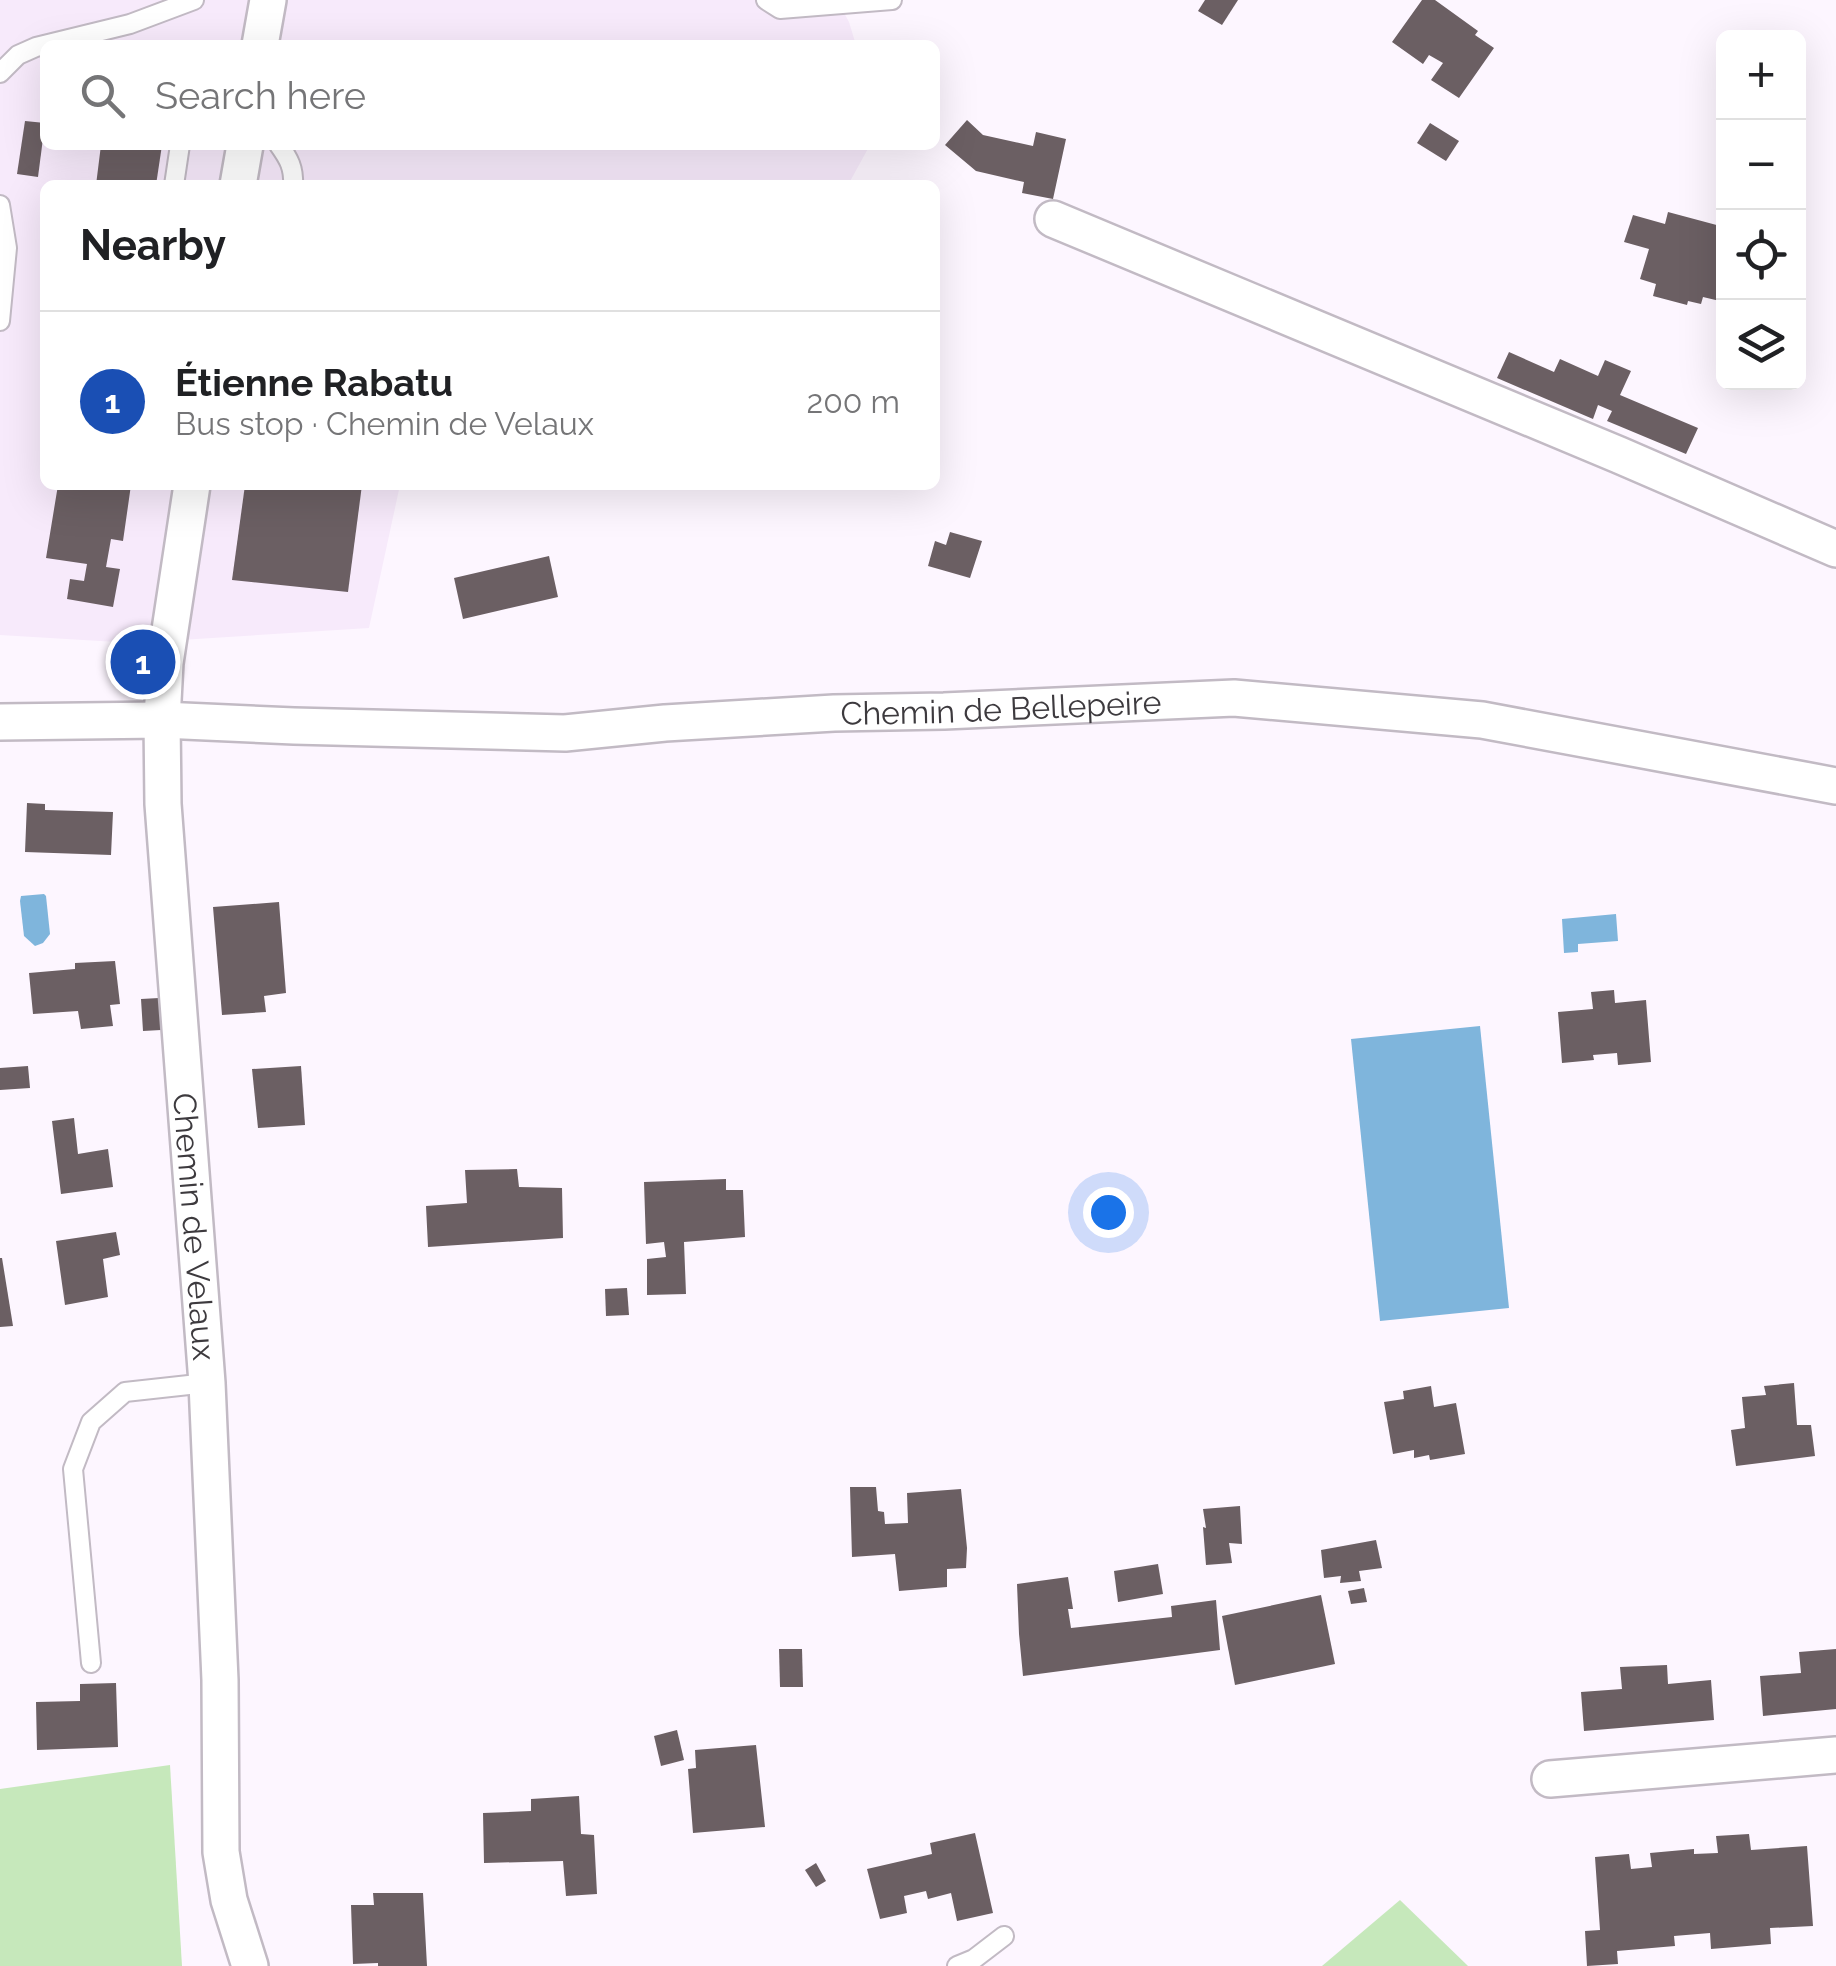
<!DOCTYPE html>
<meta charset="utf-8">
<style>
:root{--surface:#fff;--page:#f6f6f6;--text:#202124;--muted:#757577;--line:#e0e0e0;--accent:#595d2b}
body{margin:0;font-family:Raleway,sans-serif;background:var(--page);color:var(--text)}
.controls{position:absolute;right:30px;top:30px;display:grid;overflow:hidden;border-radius:15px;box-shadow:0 10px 40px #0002}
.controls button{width:90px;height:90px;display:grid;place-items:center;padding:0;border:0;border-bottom:2px solid var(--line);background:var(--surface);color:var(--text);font:50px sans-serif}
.you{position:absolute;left:1108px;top:1212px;width:35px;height:35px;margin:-25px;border:8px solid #fff;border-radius:50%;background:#1a73e8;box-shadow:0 0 0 15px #1a73e833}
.badge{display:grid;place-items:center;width:65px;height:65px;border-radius:50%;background:var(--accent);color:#fff;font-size:32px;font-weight:700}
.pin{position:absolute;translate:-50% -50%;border:5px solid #fff;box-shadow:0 2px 10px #0006}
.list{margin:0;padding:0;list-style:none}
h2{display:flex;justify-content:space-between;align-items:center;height:130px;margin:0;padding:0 40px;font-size:42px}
h2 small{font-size:32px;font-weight:400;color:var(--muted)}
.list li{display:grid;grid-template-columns:65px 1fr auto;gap:30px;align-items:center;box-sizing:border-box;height:180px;padding:0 40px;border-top:2px solid var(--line)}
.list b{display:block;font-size:38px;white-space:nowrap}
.list p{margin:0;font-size:32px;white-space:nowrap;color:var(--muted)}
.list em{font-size:32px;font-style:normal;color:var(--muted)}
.icon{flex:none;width:55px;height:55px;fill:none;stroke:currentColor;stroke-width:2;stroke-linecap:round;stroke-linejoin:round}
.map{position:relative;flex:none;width:1836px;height:1966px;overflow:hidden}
.search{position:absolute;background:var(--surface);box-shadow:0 10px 40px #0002;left:40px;top:40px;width:900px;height:110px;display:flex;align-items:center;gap:25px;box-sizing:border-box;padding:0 35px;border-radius:15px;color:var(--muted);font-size:38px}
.panel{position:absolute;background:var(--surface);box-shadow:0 10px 40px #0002;left:40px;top:180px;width:900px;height:310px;border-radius:15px}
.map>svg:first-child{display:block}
.built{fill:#f7eafb}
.green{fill:#c6e8bb}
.water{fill:#7fb5dc}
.building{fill:#6b5f63}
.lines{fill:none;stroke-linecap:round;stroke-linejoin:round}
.lane-casing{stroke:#c2bac4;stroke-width:22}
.street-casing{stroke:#c2bac4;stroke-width:40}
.lane{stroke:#fff;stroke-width:18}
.street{stroke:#fff;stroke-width:35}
.labels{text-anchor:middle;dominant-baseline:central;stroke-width:10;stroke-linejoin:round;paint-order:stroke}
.street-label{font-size:32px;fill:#3d3a3e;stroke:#fdf6ff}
</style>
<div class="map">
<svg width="1836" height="1966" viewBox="0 0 1836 1966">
<rect width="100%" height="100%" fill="#fdf6ff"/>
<polygon class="built" points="0,0 837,0 849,22 856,45 45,45 45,145 870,145 848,185 45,185 45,485 400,485 369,628 133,643 0,635"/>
<g class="green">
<polygon points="170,1765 182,1966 0,1966 0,1789"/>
<polygon points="1400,1900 1468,1966 1322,1966"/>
</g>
<g class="water">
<polygon points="44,894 46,896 50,934 43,943 35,946 24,936 20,901 21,896"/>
<polygon points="1616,914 1618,941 1578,944 1578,952 1564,953 1562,919"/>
<polygon points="1480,1026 1509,1308 1380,1321 1351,1039"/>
</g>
<g class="building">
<polygon points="1205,0 1238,0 1222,25 1198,11"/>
<polygon points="1422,0 1435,0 1478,31 1475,35 1494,48 1459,98 1431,80 1443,63 1429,55 1423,64 1392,42"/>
<polygon points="967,120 983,135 1033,146 1036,132 1066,139 1053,199 1022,193 1024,182 976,171 945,145"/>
<polygon points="25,121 45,123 38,177 17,174"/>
<polygon points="1430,123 1459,141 1446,161 1417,143"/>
<polygon points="101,145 162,145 156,185 96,185"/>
<polygon points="1668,212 1724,227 1724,302 1703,297 1701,304 1688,301 1687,305 1653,296 1656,284 1640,279 1649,249 1624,242 1633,215 1665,224"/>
<polygon points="1509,352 1554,372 1560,359 1598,376 1605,360 1631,371 1620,395 1698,428 1686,454 1607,421 1612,411 1598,405 1593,419 1497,378"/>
<polygon points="58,485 131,485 123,541 111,539 106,567 120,569 113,607 67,599 70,579 84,581 87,564 46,558"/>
<polygon points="245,485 362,485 348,592 232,580"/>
<polygon points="950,532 982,541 970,578 928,566 935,541 946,545"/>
<polygon points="549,556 558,597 463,619 454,578"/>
<polygon points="27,803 45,804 45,810 113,812 111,855 25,852"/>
<polygon points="279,902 286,993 264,996 266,1012 222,1015 213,907"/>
<polygon points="115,961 120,1004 110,1005 113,1026 81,1029 78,1011 33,1014 29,973 75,969 75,963"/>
<polygon points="1614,990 1615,1003 1646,1000 1651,1062 1618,1065 1617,1053 1593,1055 1594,1060 1562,1063 1558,1012 1593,1009 1591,992"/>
<polygon points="159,998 161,1030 143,1031 141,999"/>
<polygon points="28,1066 30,1088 0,1090 0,1068"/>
<polygon points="301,1066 305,1125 258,1128 252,1069"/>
<polygon points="74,1118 78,1154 108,1149 113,1187 61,1194 52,1121"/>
<polygon points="517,1169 519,1187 562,1188 563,1238 428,1247 426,1206 467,1203 465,1170"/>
<polygon points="726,1179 726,1190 743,1190 745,1237 684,1242 686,1294 647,1295 647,1259 666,1257 664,1242 646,1244 644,1182"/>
<polygon points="116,1232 120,1255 103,1259 108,1297 65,1305 56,1241"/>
<polygon points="0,1258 2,1258 13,1326 0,1327"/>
<polygon points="627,1288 629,1315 606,1316 605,1289"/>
<polygon points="1794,1383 1797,1425 1811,1425 1815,1456 1736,1466 1731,1430 1745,1428 1742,1397 1766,1395 1764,1386"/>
<polygon points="1431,1386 1434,1407 1456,1403 1465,1454 1430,1460 1429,1455 1414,1458 1414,1450 1393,1454 1384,1402 1404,1399 1403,1391"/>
<polygon points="850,1487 876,1487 878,1511 884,1512 885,1524 908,1523 907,1493 961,1489 967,1548 966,1568 947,1569 947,1587 899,1591 895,1554 852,1557"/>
<polygon points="1240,1506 1242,1544 1229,1543 1232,1563 1206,1565 1203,1527 1206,1528 1203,1509"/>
<polygon points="1376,1540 1382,1568 1359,1571 1361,1581 1340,1583 1341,1576 1324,1578 1321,1550"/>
<polygon points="1158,1564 1163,1594 1118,1602 1114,1571"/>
<polygon points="1068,1577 1073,1609 1068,1609 1071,1628 1172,1617 1171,1606 1216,1600 1220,1650 1023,1676 1019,1634 1017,1584"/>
<polygon points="1364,1588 1367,1602 1351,1604 1348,1591"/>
<polygon points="1321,1595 1335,1664 1235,1685 1222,1616"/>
<polygon points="779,1649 802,1649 803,1687 780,1687"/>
<polygon points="1836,1649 1836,1709 1763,1716 1760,1676 1801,1673 1799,1652"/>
<polygon points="1667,1665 1668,1684 1711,1680 1714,1720 1584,1731 1581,1692 1622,1689 1620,1667"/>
<polygon points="116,1683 118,1747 37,1750 36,1702 80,1701 80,1684"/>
<polygon points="677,1730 684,1760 661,1766 654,1736"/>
<polygon points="756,1745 765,1827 693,1833 688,1769 696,1768 695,1750"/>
<polygon points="579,1796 581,1834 594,1835 597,1894 566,1896 563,1861 484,1863 483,1813 531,1811 531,1799"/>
<polygon points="975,1833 993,1913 957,1921 951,1893 928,1899 926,1891 904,1896 907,1913 880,1919 867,1869 932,1854 930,1843"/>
<polygon points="1749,1834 1751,1850 1807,1846 1813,1926 1770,1928 1771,1944 1711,1949 1710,1933 1674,1936 1675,1946 1617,1951 1618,1964 1587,1966 1585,1931 1600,1930 1595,1857 1629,1854 1631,1869 1652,1867 1650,1853 1694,1849 1694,1854 1718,1853 1716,1836"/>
<polygon points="816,1863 826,1881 816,1887 805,1870"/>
<polygon points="373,1893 423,1893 427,1966 378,1966 378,1963 353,1964 351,1905 374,1905"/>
</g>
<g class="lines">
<defs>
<g id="lane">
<polyline points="766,0 780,9 892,0"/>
<polyline points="0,73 18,55 36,47 130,24 194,0"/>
<path d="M279,145C289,159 294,168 293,185"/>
<polyline points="174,185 180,145"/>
<polyline points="0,205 7,248 0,321"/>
<polyline points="91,1663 73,1469 91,1422 125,1392 207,1383"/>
<polyline points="957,1966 974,1959 1004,1936"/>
</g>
<g id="street">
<polyline points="260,45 268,0"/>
<polyline points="238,185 245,145"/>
<polyline points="1053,219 1619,455 1836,549"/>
<path id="s1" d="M192,485L165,663L162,720L163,804L207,1383L220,1680L221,1852L229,1900L250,1966"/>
<path id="s2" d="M0,722L162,720L294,726L565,733L665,723L834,713L944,711L1234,698L1482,720L1836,786"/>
<polyline points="1550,1779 1836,1755"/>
</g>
</defs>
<use href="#lane" class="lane-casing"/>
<use href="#street" class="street-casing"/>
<use href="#lane" class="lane"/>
<use href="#street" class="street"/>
</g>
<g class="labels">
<g class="street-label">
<text stroke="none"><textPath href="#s2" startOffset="1002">Chemin de Bellepeire</textPath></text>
<text stroke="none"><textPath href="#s1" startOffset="745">Chemin de Velaux</textPath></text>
</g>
</g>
</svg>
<div class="controls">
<button>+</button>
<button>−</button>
<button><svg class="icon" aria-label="locate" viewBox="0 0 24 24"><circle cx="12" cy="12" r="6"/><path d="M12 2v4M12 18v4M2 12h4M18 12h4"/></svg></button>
<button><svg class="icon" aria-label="layers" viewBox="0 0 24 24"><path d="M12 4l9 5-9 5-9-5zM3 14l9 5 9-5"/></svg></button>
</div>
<div class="you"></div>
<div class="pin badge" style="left:143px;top:662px;background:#1a4fb4">1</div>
<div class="search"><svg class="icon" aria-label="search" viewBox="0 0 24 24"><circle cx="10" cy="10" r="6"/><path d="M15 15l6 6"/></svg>Search here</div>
<section class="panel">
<h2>Nearby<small></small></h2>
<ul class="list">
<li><span class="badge" style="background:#1a4fb4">1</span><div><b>Étienne Rabatu</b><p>Bus stop · Chemin de Velaux</p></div><em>200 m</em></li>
</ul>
</section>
</div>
